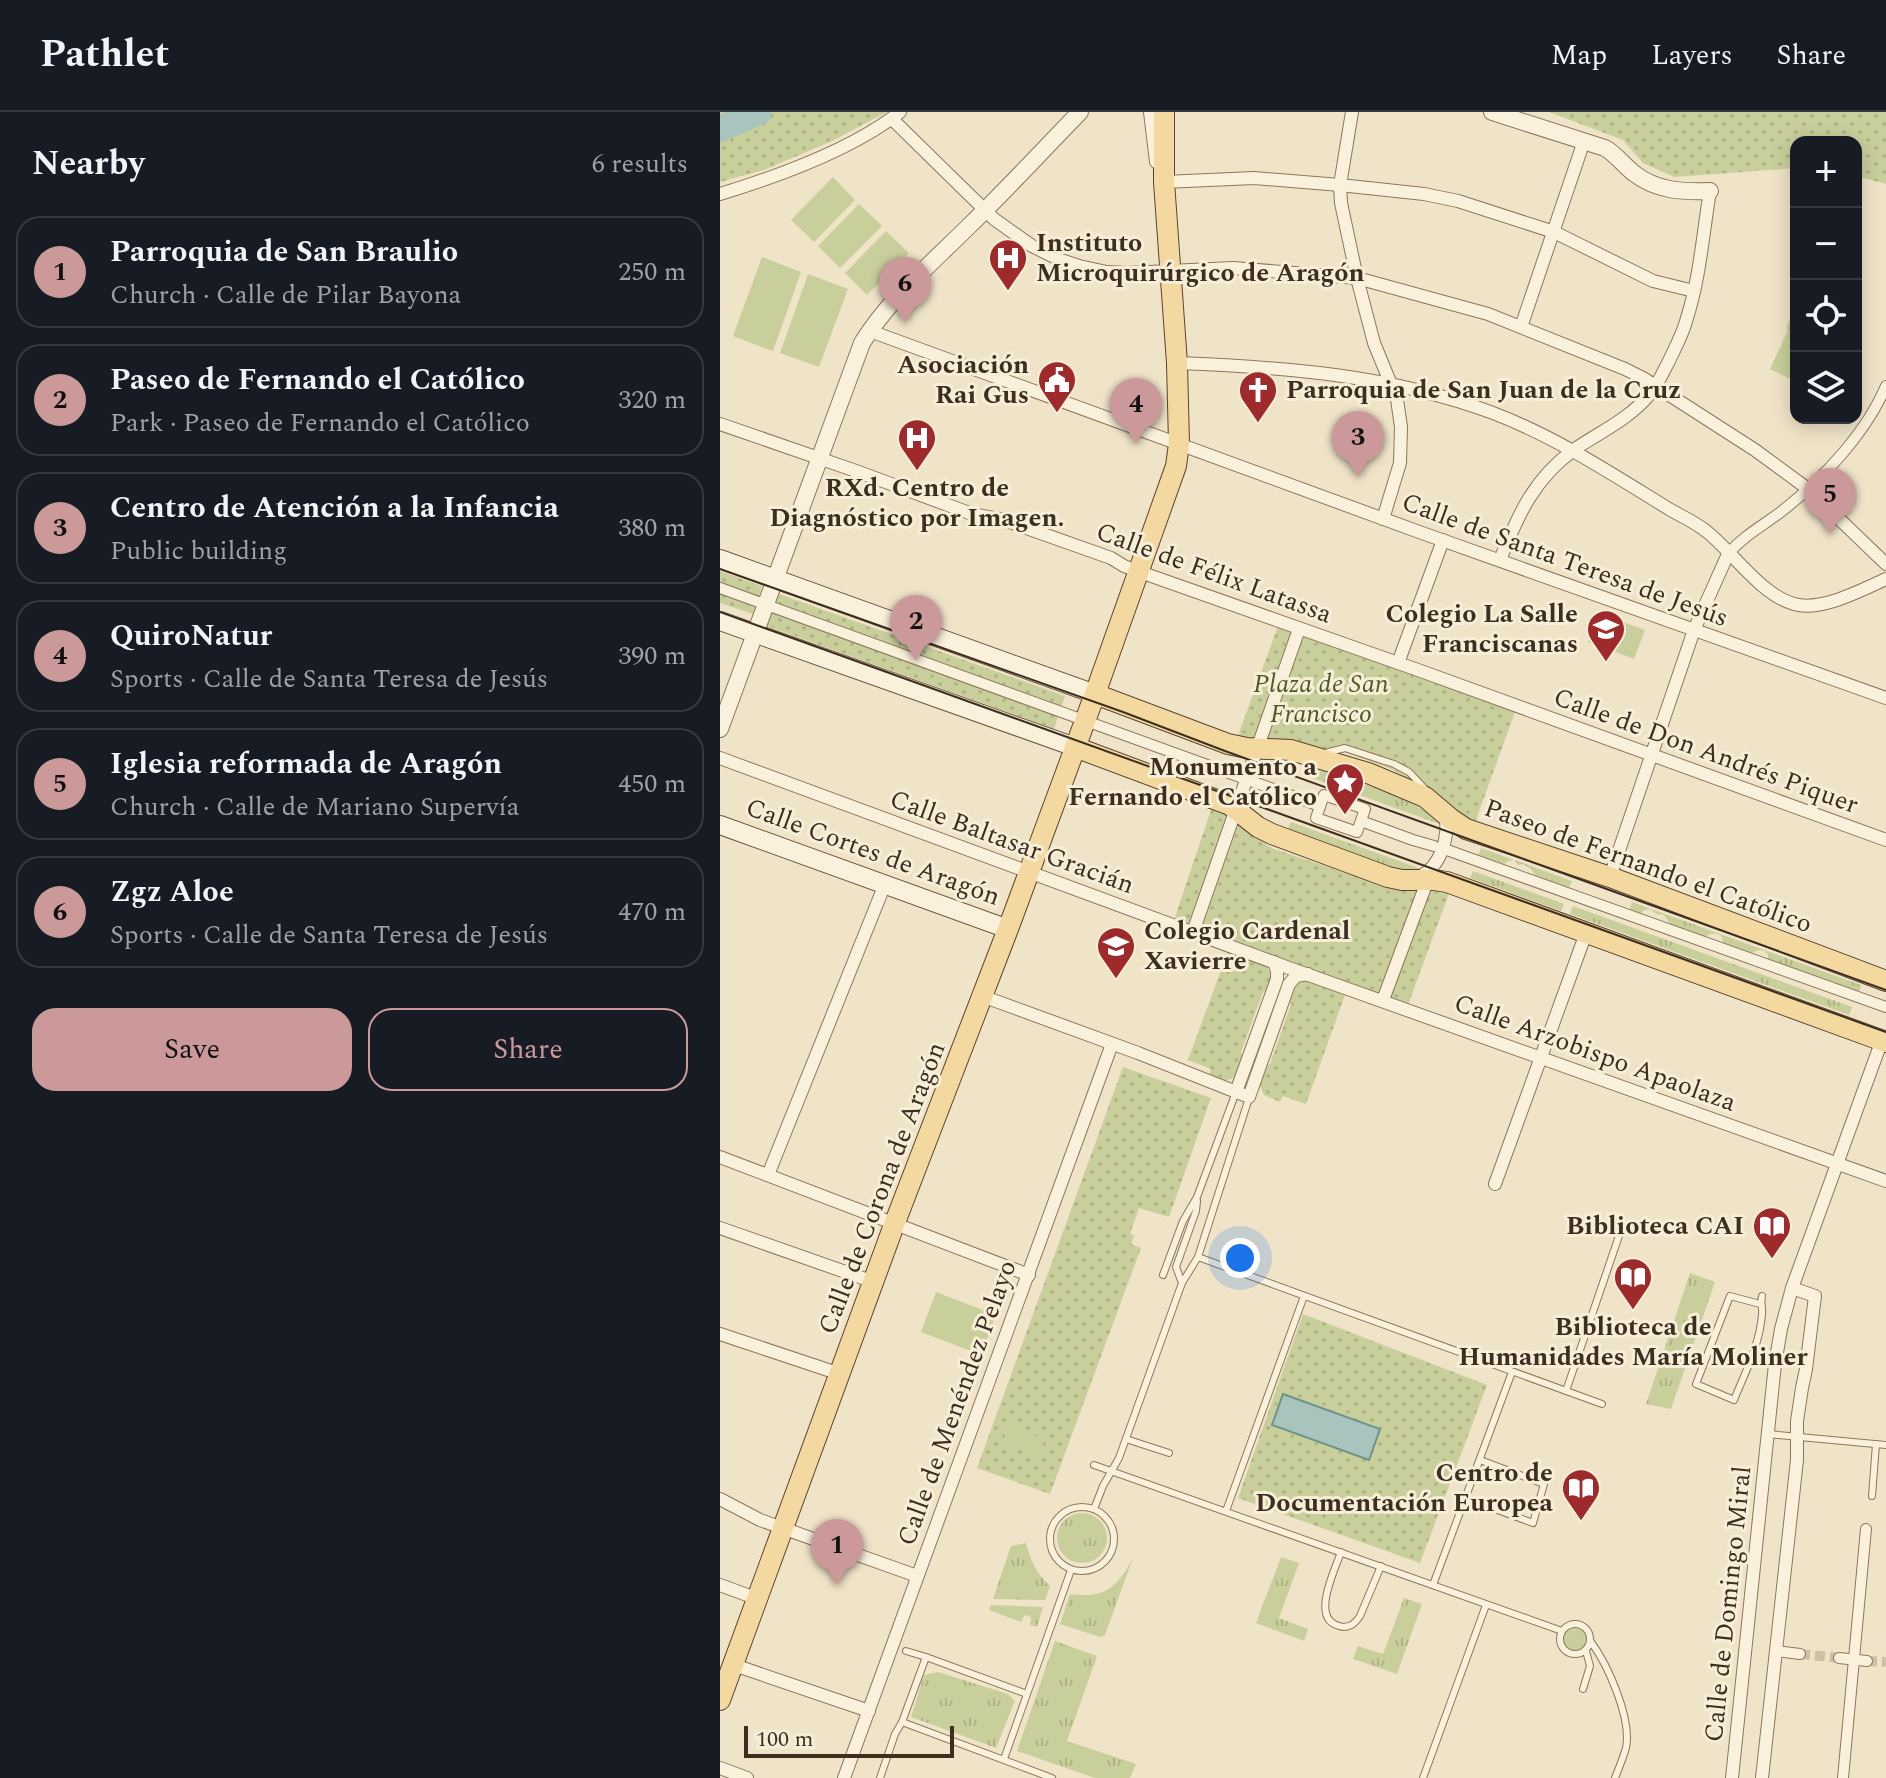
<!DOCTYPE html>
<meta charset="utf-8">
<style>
:root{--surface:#171b24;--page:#242831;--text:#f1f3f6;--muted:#9ea1a6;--line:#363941;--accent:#cc999b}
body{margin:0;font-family:Spectral,serif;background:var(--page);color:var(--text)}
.controls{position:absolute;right:24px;top:24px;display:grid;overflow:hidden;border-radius:16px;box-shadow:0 4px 20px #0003}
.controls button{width:72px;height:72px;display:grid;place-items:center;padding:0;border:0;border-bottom:2px solid var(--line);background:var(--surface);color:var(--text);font:40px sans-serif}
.scale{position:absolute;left:24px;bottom:20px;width:210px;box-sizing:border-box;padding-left:8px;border:4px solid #3d2e20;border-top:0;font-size:22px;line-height:28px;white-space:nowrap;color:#3d2e20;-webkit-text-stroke:6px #f7eed8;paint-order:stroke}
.you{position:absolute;left:520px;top:1146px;width:28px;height:28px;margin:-20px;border:6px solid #fff;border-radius:50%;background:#1a73e8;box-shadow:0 0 0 12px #1a73e833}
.badge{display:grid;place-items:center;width:52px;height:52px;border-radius:50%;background:var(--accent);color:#111;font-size:26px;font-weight:700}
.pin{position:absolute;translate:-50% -66px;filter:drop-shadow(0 2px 4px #0008)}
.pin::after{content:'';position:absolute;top:42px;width:28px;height:24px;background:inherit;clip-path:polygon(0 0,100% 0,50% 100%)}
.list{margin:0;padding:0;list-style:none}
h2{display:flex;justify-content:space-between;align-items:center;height:104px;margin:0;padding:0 32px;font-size:34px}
h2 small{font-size:26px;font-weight:400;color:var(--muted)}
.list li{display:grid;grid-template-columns:52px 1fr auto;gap:24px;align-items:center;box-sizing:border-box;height:112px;margin:0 16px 16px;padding:0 16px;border:2px solid var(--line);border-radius:24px}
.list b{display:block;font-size:30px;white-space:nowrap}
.list p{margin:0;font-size:26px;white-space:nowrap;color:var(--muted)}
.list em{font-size:26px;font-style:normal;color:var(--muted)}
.actions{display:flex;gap:16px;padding:24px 32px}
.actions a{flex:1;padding:18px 0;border:2px solid var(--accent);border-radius:24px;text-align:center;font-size:28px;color:var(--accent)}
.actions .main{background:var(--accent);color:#111}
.icon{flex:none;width:44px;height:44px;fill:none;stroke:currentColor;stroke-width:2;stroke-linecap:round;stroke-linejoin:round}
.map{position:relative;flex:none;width:1166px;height:1666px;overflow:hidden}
header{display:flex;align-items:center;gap:48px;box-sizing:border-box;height:112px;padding:0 40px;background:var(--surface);border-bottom:2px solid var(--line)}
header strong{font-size:38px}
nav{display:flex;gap:44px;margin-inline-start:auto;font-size:28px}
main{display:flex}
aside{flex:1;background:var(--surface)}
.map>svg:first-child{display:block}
.grass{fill:url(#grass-tufts)}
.park{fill:url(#park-dots)}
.garden{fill:#c9cf9b}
.water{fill:#a9c4bc;stroke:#6f938a;stroke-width:2}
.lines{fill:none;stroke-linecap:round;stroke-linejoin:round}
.river{stroke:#a9c4bc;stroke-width:26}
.pedestrian-tunnel{stroke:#ccc0a6;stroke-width:10;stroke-dasharray:10 5;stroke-linecap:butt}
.service-casing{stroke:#8d765c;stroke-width:8}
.pedestrian-casing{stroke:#8d765c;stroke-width:12}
.minor-casing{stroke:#8d765c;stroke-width:14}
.tertiary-casing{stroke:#8d765c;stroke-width:18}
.secondary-casing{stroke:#6f573f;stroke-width:20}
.primary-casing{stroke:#5b4430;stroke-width:22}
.service{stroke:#faf1dc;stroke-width:6}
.pedestrian{stroke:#faf1dc;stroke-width:10}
.minor{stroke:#faf1dc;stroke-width:12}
.tertiary{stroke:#faf1dc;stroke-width:16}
.secondary{stroke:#faf1dc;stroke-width:18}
.primary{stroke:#f3d9a0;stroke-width:20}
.tram{stroke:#3d2e20;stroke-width:2}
.labels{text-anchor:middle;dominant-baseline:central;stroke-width:6;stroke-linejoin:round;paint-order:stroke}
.poi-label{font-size:26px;font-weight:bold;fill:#3d2e20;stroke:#f7eed8;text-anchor:end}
.street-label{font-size:26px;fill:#3d2e20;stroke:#f7eed8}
.park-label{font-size:26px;font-style:italic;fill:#4d5a26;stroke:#f7eed8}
</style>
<header>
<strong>Pathlet</strong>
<nav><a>Map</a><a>Layers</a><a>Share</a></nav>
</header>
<main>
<aside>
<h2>Nearby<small>6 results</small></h2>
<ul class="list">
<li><span class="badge">1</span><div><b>Parroquia de San Braulio</b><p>Church · Calle de Pilar Bayona</p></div><em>250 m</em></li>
<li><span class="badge">2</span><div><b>Paseo de Fernando el Católico</b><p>Park · Paseo de Fernando el Católico</p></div><em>320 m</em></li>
<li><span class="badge">3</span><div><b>Centro de Atención a la Infancia</b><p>Public building</p></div><em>380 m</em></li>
<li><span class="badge">4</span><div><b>QuiroNatur</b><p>Sports · Calle de Santa Teresa de Jesús</p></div><em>390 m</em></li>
<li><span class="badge">5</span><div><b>Iglesia reformada de Aragón</b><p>Church · Calle de Mariano Supervía</p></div><em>450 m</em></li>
<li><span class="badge">6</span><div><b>Zgz Aloe</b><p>Sports · Calle de Santa Teresa de Jesús</p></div><em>470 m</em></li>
</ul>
<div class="actions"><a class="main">Save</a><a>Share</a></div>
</aside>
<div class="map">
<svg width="1166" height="1666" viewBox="0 0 1166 1666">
<defs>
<pattern id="grass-tufts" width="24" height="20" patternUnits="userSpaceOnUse" patternTransform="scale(2)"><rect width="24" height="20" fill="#c9cf9b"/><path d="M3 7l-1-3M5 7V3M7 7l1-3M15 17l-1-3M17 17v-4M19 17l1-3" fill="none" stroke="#aeb285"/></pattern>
<pattern id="park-dots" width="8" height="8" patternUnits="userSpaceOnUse" patternTransform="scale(2)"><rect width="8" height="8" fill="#c9cf9b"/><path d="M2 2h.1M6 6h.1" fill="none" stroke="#aeb285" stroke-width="1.8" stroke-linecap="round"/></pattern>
</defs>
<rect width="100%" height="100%" fill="#f0e4c8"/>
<g class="grass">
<path d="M590,654C620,665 705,688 719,712L587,664Z"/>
<polygon points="571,710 704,758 696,760 675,758 566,720"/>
<polygon points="761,736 852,769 849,776 815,763 811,757 803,752 799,753 794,748 788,749 784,752 758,743"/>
<polygon points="753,759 844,792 841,799 750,766"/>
<path d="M912,790L1141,873L1139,881L1048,848V843L1045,839L1039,838L1029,842L1003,832L1002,825C997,820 991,821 985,825L951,813L944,803L936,802L931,797L924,798L921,802L910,798Z"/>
<polygon points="853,794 1132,895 1129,903 850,802"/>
<polygon points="970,1161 995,1170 951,1297 926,1292"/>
<circle cx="362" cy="1426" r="25"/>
<path d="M306,1431C311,1449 316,1461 330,1474L325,1488L273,1487L291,1434Z"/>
<polygon points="561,1445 579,1451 559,1506 588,1517 584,1529 536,1511"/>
<path d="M413,1446L385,1523L380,1525L340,1512L350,1482C386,1487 397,1475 413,1446Z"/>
<polygon points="684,1486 702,1492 677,1562 633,1547 638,1534 663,1542"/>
<polygon points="271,1493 323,1495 317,1515 310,1513 311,1506 307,1503 304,1504 301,1510 269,1498"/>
<circle cx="855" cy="1528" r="12"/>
<polygon points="335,1529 377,1544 347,1629 416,1652 410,1666 375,1666 297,1639"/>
<polygon points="218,1560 288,1582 295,1589 276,1636 191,1605 204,1563"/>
</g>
<g class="park">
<polygon points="0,0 167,0 112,29 44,58 0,70"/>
<polygon points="829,0 1166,0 1166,72 1136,64 1136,30 1076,30 1076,56 954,65 923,51 903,28"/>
<polygon points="0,459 42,474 33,502 0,491"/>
<polygon points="59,482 345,584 334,617 47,514"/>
<polygon points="558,514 795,600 753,716 674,658 621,639 605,645 516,629"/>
<polygon points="493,692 523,711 547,733 554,737 668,775 731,776 688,893 454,808"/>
<path d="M508,839L547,855L552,864L549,876L543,880L521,940L524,947C515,969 511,972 489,964L491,957L468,948Z"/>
<path d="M587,869L625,883L586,992L563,984L560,990L544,983L539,971L543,956L550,952L571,892L569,885C573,875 576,870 587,869Z"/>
<polygon points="403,955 491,986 449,1105 419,1096 410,1122 414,1123 411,1132 421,1136 330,1382 257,1356"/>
<polygon points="583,1202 767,1273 700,1451 518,1386"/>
</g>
<g class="garden">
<polygon points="113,65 135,88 94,130 71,108"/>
<polygon points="139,92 162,114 120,156 98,134"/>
<polygon points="166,119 189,141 147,183 125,161"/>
<polygon points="42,145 81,160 53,239 13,224"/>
<polygon points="88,162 128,177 99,255 60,241"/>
<polygon points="1076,194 1076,270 1050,257 1068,218 1066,216"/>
<polygon points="878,501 925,518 914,547 868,530"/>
<polygon points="216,1180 276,1203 261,1243 201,1220"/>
<polygon points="289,1313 325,1327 319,1345 282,1330"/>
</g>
<polygon class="water" points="563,1282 660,1317 649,1348 552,1313"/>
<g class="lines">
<polyline class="river" points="0,17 39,0"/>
<g class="pedestrian-tunnel">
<polyline points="1080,1542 1119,1546"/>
<polyline points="1147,1549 1166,1550"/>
</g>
<defs>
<g id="service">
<polyline points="605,641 625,636 674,652 689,660 705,677"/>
<polyline points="478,1145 882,1292"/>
<polyline points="443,1163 463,1109 477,1085 516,980"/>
<polyline points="462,1171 456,1155 476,1099 477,1089"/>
<path d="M1040,1192L1010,1184L976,1272L1014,1288C1025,1261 1040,1232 1042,1202C1043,1196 1040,1191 1042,1184"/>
<polyline points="846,1279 901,1118"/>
<polyline points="1048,1322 1166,1333"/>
<polyline points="406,1327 449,1341"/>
<polyline points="374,1353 842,1519"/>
<polyline points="1152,1384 1156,1332"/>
<polyline points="745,1386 813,1411 824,1372 760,1348"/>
<circle cx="362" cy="1427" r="32"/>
<polyline points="374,1397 383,1374 399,1346 462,1171 478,1145 529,986"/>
<polyline points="506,1399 584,1184"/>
<path d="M621,1440C615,1458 590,1507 619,1514C628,1517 635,1512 640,1504L661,1454"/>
<polyline points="713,1473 792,1260"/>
<circle cx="855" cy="1527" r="15"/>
<path d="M871,1530C888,1553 912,1607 906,1636C903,1646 899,1656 895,1666"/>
<polyline points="186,1539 206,1545"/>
<polyline points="863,1577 870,1554 866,1539"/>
<polyline points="182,1610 332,1666"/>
<polyline points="284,1647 351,1458"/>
<polyline points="160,1666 175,1622 182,1610 206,1545 307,1582"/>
<polyline points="703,1666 766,1493"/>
</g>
<g id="pedestrian">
<path d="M1008,442C1023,424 1044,413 1062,399C1103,367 1146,321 1166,274"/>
<polyline points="0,476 600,694"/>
<polygon points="604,683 645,697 637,720 596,706"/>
<polyline points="641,709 693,728 714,734"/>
<polyline points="727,738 1166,895"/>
<polyline points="1056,1539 1080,1542"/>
<polyline points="1119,1546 1147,1549"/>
<polyline points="1123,1666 1146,1417"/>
</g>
<g id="minor">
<polyline points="430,0 436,50"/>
<polyline points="632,0 620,73 621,91 637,166 654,231 677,287 681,315 680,351 663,407"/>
<polyline points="172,7 274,107 312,134 338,147 359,154 387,160 408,161 513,156 637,166 768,202 905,257 923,266 1035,338 1088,377 1166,452"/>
<polyline points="442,66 444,70 534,66 620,73 704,82 738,89 834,120 933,169 974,179"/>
<path d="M0,82C59,64 132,38 180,0"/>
<polyline points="801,215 864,29"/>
<polyline points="150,219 702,421 1166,586"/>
<path d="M457,251C563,255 672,263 773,301C836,325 892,362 949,397C961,404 975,410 986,419C1012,439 1041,483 1074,492C1101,500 1141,478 1166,467"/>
<polyline points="0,312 136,359 252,402 284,408 391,446 404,454 420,460 698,558 1166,728"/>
<path d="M780,448C798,403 814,366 855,337C880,320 909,307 929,283C937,274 942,262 948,251C955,236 963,222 967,206C980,165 983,121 990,79"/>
<polyline points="678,551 723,428"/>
<polyline points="0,646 569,856 1166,1069"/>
<path d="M699,765C721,755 730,724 725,702"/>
<polyline points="890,765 974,518 1008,442"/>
<polyline points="473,820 579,517"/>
<polyline points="262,884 418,941 529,985 569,872 576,864 588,862"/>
<polyline points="663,888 708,767"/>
<polyline points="516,980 557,867 557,859 554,850"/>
<polyline points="0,1045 309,1163"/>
<polyline points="48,1063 165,772"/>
<polyline points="775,1072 866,821"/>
<polyline points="0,1116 154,1170"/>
<polyline points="0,1222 120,1262"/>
<polyline points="0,1387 40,1408 197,1464"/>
<polyline points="0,1473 38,1487"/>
<polyline points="14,1553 149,1599"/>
<polyline points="0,1656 27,1666"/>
<polyline points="124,1666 392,932"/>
<polyline points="1012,1666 1055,1252 1061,1217 1072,1176 1162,928"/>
<polyline points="1042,1666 1077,1348 1077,1309 1082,1276 1086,1257 1095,1184 1072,1176"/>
</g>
<g id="tertiary">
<path d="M772,0L885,36C897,43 904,54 915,62C937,79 963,80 990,79"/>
<path d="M0,617L142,231C169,187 212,151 249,114C287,77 323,38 360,0"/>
</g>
<g id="secondary">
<polyline points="0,447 375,582"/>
<polyline points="0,509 355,635"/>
<polyline points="0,713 288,817"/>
</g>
<g id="primary">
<polyline points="375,582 508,632 527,636 571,638 648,661 705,685 731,707 746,717 890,765 1166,869"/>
<polyline points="355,635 510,693 538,715 552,722 668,765 682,768 714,768 727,770 1166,930"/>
<polyline points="0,1588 174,1113 288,817 375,582 456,354 459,332 457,251 444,70 444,0"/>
</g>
</defs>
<use href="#service" class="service-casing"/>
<use href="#pedestrian" class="pedestrian-casing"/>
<use href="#minor" class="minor-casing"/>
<use href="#tertiary" class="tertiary-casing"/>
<use href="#secondary" class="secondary-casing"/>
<use href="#primary" class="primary-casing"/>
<use href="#service" class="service"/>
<use href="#pedestrian" class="pedestrian"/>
<use href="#minor" class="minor"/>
<use href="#tertiary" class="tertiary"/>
<use href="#secondary" class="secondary"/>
<use href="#primary" class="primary"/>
<g class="tram">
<polyline points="0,457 403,600 505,639 1166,878"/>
<polyline points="0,500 1166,920"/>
</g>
</g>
<defs>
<symbol id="hospital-pin" viewBox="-11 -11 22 30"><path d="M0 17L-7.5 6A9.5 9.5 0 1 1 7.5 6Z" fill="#9e2a2b" stroke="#f7eed8"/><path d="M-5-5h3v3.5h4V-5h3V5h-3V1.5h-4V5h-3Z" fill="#fff"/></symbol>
<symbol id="civic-pin" viewBox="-11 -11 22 30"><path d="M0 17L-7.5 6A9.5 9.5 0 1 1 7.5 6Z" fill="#9e2a2b" stroke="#f7eed8"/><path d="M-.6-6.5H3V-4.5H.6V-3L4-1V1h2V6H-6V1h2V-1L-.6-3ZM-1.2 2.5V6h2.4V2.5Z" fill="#fff"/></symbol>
<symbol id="church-pin" viewBox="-11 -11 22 30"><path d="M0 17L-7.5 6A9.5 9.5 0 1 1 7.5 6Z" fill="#9e2a2b" stroke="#f7eed8"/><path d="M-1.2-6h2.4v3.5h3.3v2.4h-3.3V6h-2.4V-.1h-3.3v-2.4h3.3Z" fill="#fff"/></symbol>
<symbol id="school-pin" viewBox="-11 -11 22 30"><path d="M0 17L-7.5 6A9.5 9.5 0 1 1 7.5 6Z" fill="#9e2a2b" stroke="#f7eed8"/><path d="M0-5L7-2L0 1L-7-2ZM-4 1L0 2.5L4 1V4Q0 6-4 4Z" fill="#fff"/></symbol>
<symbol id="sight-pin" viewBox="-11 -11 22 30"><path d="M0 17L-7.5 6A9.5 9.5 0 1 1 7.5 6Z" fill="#9e2a2b" stroke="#f7eed8"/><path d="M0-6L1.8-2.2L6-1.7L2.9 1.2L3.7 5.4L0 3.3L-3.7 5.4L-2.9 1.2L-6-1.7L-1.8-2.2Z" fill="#fff"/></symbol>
<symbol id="library-pin" viewBox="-11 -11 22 30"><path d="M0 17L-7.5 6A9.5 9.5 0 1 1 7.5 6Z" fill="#9e2a2b" stroke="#f7eed8"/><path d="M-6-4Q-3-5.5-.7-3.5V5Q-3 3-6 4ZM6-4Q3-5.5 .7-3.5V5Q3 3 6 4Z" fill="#fff"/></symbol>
</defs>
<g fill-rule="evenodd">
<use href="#hospital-pin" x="266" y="124" width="44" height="60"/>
<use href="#civic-pin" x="315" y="246" width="44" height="60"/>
<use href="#church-pin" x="516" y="256" width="44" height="60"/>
<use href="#hospital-pin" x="175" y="304" width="44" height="60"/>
<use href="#school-pin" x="864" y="495" width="44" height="60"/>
<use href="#sight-pin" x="603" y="648" width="44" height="60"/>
<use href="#school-pin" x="374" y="812" width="44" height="60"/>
<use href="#library-pin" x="1030" y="1092" width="44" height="60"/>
<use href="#library-pin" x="891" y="1143" width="44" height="60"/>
<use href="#library-pin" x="839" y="1354" width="44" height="60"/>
</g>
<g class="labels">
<g class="poi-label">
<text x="316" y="131" text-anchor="start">Instituto<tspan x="316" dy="30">Microquirúrgico de Aragón</tspan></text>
<text x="309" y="253">Asociación<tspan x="309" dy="30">Rai Gus</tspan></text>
<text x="566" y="278" text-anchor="start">Parroquia de San Juan de la Cruz</text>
<text x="197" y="376" text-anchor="middle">RXd. Centro de<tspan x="197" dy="30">Diagnóstico por Imagen.</tspan></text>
<text x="858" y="502">Colegio La Salle<tspan x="858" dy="30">Franciscanas</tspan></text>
<text x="597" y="655">Monumento a<tspan x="597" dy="30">Fernando el Católico</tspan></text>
<text x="424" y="819" text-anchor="start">Colegio Cardenal<tspan x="424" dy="30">Xavierre</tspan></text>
<text x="1024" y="1114">Biblioteca CAI</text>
<text x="913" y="1215" text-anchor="middle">Biblioteca de<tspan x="913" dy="30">Humanidades María Moliner</tspan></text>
<text x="833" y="1361">Centro de<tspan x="833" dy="30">Documentación Europea</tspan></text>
</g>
<g class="street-label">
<text transform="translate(845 448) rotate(20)">Calle de Santa Teresa de Jesús</text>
<text transform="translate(494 461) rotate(20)">Calle de Félix Latassa</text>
<text transform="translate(986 639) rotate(20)">Calle de Don Andrés Piquer</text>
<text transform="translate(292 730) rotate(20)">Calle Baltasar Gracián</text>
<text transform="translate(153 740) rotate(20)">Calle Cortes de Aragón</text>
<text transform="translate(928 754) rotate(20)">Paseo de Fernando el Católico</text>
<text transform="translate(875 941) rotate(20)">Calle Arzobispo Apaolaza</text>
<text transform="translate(162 1076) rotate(-69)">Calle de Corona de Aragón</text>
<text transform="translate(237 1291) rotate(-70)">Calle de Menéndez Pelayo</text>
<text transform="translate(1008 1492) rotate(-84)">Calle de Domingo Miral</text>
</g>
<g class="park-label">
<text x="601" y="572">Plaza de San<tspan x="601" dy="30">Francisco</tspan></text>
</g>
</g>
</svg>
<div class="controls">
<button>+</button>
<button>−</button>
<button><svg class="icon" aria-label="locate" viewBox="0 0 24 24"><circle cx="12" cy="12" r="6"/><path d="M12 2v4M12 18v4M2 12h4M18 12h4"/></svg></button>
<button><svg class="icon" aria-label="layers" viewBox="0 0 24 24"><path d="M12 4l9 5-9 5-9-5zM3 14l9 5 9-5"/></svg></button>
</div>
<div class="scale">100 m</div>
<div class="you"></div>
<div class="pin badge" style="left:117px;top:1473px">1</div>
<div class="pin badge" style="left:196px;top:549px">2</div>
<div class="pin badge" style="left:638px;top:365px">3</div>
<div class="pin badge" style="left:416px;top:332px">4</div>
<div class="pin badge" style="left:1110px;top:422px">5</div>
<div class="pin badge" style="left:185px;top:211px">6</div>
</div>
</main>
